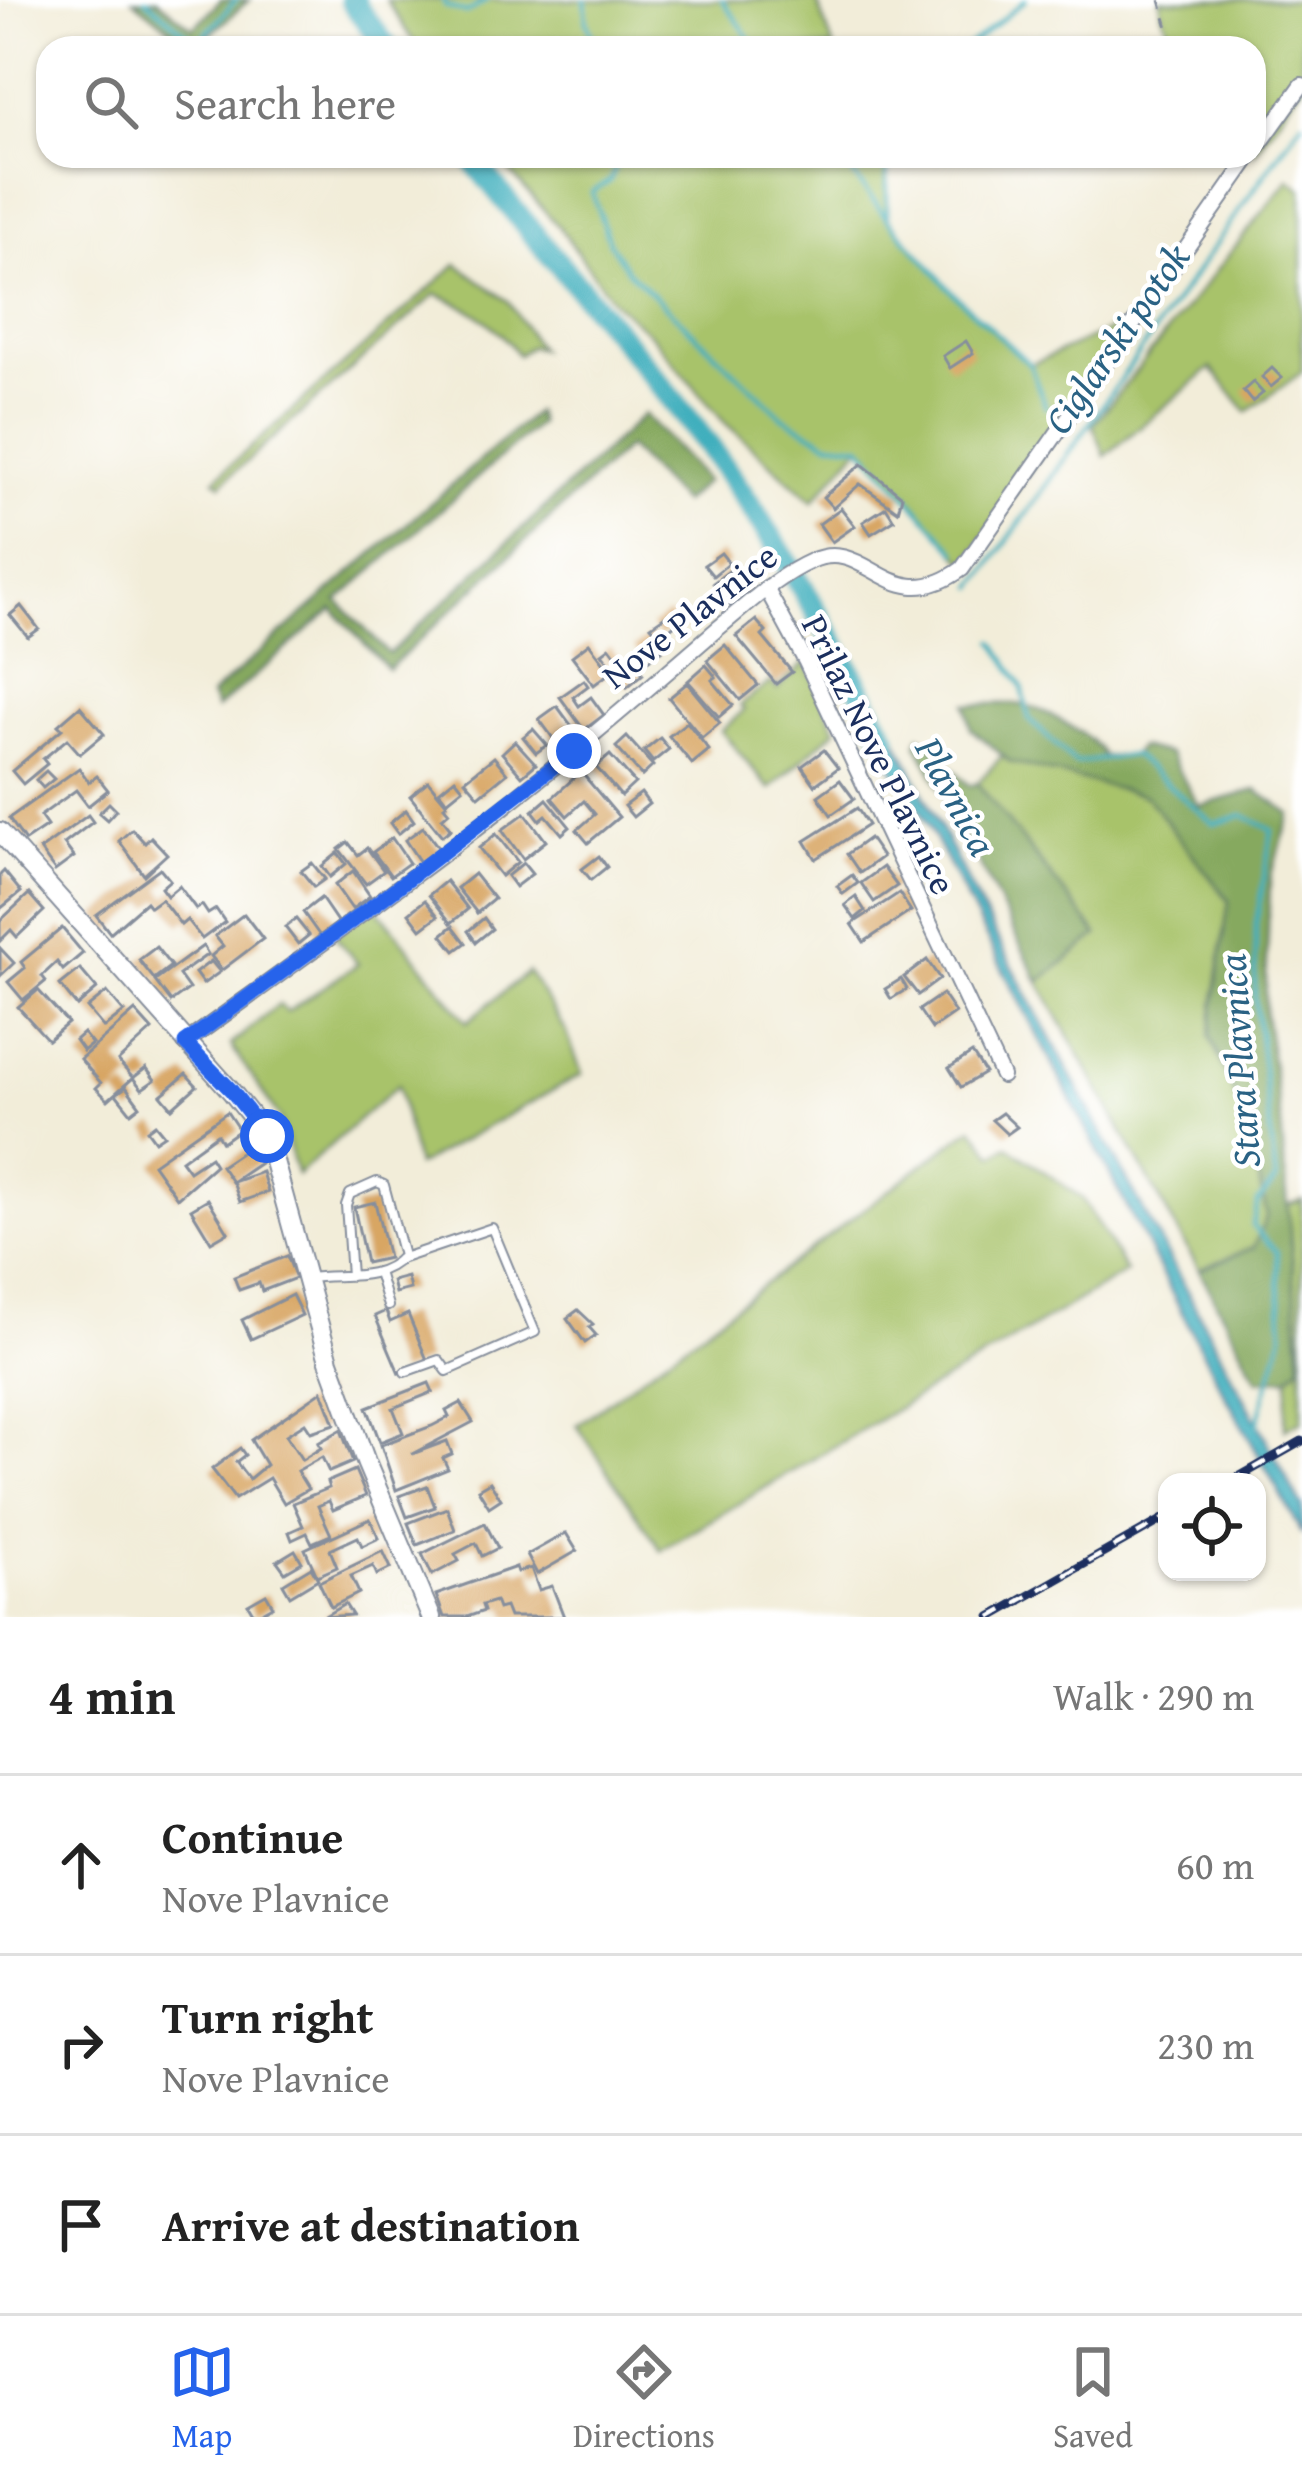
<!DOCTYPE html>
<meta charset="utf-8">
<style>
:root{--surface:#fff;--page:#f2f2f2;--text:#222;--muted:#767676;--line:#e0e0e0;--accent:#2563eb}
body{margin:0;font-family:"Gentium Book Plus",serif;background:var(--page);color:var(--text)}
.controls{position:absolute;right:36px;bottom:36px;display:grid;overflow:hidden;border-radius:24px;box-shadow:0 3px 9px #0004}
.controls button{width:108px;height:108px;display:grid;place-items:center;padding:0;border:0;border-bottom:3px solid var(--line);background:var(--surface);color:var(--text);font:60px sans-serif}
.stop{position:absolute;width:36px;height:36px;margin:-27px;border:9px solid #2563eb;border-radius:50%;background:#fff}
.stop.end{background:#2563eb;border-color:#fff;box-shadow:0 3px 12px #0008}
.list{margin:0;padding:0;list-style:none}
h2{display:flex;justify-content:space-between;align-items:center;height:156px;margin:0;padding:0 48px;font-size:51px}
h2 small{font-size:39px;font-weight:400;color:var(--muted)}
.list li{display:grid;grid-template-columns:78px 1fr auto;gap:36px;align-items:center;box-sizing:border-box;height:180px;padding:0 48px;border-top:3px solid var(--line)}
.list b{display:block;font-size:45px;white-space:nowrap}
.list p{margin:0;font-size:39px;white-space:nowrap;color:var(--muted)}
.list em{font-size:39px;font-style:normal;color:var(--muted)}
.icon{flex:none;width:66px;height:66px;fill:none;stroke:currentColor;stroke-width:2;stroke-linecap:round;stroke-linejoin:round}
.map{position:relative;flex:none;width:1302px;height:1617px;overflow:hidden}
.search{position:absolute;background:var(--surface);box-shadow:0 3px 9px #0004;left:36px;right:36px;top:36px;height:132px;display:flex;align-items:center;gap:30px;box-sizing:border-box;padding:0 42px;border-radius:36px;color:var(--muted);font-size:45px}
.sheet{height:696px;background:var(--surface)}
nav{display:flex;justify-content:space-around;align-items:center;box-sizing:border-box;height:168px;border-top:3px solid var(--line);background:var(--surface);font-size:33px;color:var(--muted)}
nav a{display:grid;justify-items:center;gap:6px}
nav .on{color:var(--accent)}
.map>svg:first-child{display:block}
.green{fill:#a8c36a;stroke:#627964;stroke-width:3}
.forest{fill:#86a95e;stroke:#506c5e;stroke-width:3}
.water{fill:#40afbd;stroke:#2e6f8e;stroke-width:3}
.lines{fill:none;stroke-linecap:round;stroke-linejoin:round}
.stream{stroke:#40afbd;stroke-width:4.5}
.river{stroke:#40afbd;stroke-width:24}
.building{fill:#d8a663}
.service-casing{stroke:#868e9c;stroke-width:12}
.minor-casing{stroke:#868e9c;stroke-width:18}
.tertiary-casing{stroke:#868e9c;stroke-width:22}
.path{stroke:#868e9c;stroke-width:3;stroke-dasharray:9 9;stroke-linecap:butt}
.service{stroke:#fff;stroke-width:8}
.minor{stroke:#fff;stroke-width:14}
.tertiary{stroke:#fff;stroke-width:18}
.rail-casing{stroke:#1b2f5e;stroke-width:9}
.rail{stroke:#fff;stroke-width:4.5;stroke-dasharray:14;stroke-linecap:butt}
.route{stroke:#2563eb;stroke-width:15}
.labels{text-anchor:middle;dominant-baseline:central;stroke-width:9;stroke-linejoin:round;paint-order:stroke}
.street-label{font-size:36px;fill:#1b2f5e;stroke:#fff}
.water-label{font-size:39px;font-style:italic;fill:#2a6284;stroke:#fff}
</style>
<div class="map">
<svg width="1302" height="1617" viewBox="0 0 1302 1617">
<rect width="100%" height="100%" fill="#fff"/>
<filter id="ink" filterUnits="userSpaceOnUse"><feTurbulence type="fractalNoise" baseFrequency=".00833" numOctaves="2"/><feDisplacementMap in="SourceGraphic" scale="24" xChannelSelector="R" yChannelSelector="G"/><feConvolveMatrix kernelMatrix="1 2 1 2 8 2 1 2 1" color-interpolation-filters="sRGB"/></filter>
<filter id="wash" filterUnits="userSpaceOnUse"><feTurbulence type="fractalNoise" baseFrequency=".004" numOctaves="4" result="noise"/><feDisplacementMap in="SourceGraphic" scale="48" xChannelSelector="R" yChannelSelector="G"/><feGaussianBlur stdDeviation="2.7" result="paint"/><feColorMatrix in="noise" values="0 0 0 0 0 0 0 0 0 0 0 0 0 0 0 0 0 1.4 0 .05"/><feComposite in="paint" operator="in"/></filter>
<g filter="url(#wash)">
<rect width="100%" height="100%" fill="#f2edd9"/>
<g class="green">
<polygon points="386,0 816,0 834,48 418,48"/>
<polygon points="1160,0 1302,0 1302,85 1254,152 1254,48 1179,48 1162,15"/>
<polygon points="496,156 887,156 888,218 955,295 1029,365 1134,320 966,563 861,445 813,501 723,421 652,336 614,302 559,227"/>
<polygon points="1289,179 1302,189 1302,372 1247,412 1211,368 1105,456 1093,425"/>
<path d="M457,264L508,301L539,349L530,346L518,355C495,323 473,308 436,294L221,484L215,479Z"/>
<polygon points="806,662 836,729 770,789 721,731 744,710 740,705 771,682 777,689"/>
<polygon points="1002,756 1010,762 1146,795 1229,901 1210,1036 1243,1114 1267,1215 1254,1247 1199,1270 1039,982 1097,936 977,783"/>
<polygon points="375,905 467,1022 528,972 566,1031 582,1074 416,1166 398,1085 297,1175 280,1119 231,1045 279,1004 287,1012 358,964 334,935"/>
<polygon points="973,1127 994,1155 1008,1146 1082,1198 1126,1272 661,1550 577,1425"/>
<polygon points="1302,1200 1302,1420 1285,1429 1289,1377 1301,1361 1287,1205"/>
</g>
<g class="forest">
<polygon points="133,0 157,0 193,28 221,0 249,0 195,48"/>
<polygon points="535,412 539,423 338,601 389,654 644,414 706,481 682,503 627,447 388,669 333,609 216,709 210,696"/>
<path d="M966,704C984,705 1006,702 1024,705C1046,710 1096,737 1103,757L1132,755L1139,747L1169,754L1199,806L1256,790L1291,814L1270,878L1265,1014L1281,1122L1301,1365L1289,1377L1258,1380L1199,1270L1254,1247L1267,1215L1243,1114L1210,1036L1229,901L1146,796L1010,762L971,729Z"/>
<polygon points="920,735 970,786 977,783 1098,935 1039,982 946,798 917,744"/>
</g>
<polygon class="water" points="872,711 895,735 973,893 1250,1408 1302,1507 1302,1534 1216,1378 911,793 898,778 867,718"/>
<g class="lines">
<g class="stream">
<polyline points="146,0 198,43 236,0"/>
<polyline points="443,0 445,6 467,13 487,0"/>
<polyline points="585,0 587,22 597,48"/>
<polyline points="722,0 757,48"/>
<polyline points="966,48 1026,0"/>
<polyline points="620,156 610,181 592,192 609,242 627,270 783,417 828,442 861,445 957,552"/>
<polyline points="839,156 887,218"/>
<polyline points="887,156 887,218 955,295 1030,365 1046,408"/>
<polyline points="975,587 1302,121"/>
<polyline points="994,641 1022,686 1029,719 1075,763 1133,755 1214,824 1243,815 1272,830 1256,923 1255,999 1276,1180 1258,1202 1252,1226 1277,1252 1283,1334 1256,1429"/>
</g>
<g class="river">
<polyline points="351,0 387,48"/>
<path d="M470,156C540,246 617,329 687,418C765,518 827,626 886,738"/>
</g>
</g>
<g id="blocks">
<g class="building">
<polygon points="966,341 973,353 950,368 943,356"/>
<polygon points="1272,368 1282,378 1271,387 1262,377"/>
<polygon points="1253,382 1263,393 1252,402 1243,391"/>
<polygon points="862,464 902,496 898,511 860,484 833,508 823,497"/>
<polygon points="886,507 894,520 871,534 863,522"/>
<polygon points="841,508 855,526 832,542 819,524"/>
<polygon points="721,553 729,563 713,576 704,565"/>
<polygon points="730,570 747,593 731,606 713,583"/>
<polygon points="21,606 39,629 28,637 10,615"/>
<polygon points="668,614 676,624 660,637 651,626"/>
<polygon points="756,620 766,632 762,636 792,672 776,684 736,636"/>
<polygon points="651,635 662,651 645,663 634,647"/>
<polygon points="589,643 611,672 594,685 572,656"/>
<polygon points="725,645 758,685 740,700 707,660"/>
<polygon points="610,647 627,670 635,664 643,674 627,687 602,653"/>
<polygon points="706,665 716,677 712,680 733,705 719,717 688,681"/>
<polygon points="584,680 588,686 573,697 579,706 591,697 604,715 584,730 560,697"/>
<polygon points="687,683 720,723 702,738 669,698"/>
<polygon points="80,706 104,734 80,754 67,739 43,759 47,764 23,784 12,771 62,729 58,725"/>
<polygon points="557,706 579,736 561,749 539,719"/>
<polygon points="687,722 709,750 692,764 669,736"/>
<polygon points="533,729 547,745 536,753 523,737"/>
<polygon points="627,737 653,766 642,776 616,747"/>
<polygon points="660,738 669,749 653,762 644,751"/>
<polygon points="515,741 536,764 522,776 502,753"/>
<polygon points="824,750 838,768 815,785 802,766"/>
<polygon points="610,755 635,783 621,796 596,767"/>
<polygon points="494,757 507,773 479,796 465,780"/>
<polygon points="79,768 89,782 97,776 108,790 88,806 76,790 40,816 47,826 25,841 9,818"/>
<polygon points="46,771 54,779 43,788 36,780"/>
<polygon points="581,772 619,817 588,843 577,830 595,814 584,801 567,816 552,798"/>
<polygon points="455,778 463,788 447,801 439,791"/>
<polygon points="840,780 854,799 831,815 818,796"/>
<polygon points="428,781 447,804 444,806 449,812 442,818 451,829 442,836 410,796"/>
<polygon points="641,793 649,804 633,817 624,806"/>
<polygon points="547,799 570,827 562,834 546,815 540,820 533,811"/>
<polygon points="109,803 116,810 107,820 99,813"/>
<polygon points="857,808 868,825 816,859 805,841"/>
<polygon points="406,810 414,821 398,834 390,823"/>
<polygon points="525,813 546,841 523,859 502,830"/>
<polygon points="88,815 93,822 64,844 74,857 55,871 40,850"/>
<polygon points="423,827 441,851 422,865 405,840"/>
<polygon points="132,829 145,843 151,837 167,854 144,875 119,841"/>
<polygon points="496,834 518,862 501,876 479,848"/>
<polygon points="392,838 409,863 391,876 373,852"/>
<polygon points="869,838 882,857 860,873 847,854"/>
<polygon points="348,842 358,855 367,848 384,871 366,884 339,849"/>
<polygon points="338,853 346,864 330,877 322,866"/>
<polygon points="599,856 607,867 591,880 582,869"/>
<polygon points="312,863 325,879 314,887 301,871"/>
<polygon points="523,863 532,874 515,887 507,876"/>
<polygon points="883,867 897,886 874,902 861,883"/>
<polygon points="160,868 170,880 161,888 167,896 179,886 196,909 202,905 208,914 216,909 225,922 202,939 187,920 181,925 161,899 150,907 146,902 110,933 96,915"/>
<polygon points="4,871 21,892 0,909 0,875"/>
<polygon points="353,871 370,896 352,909 335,885"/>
<polygon points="474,874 494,899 477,913 457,888"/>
<polygon points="852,875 858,883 843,894 837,886"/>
<polygon points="446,881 468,909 451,923 429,895"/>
<polygon points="899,893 911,911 864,942 852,924"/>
<polygon points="29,894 44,911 17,937 11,930 0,941 0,921"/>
<polygon points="856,897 865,911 855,919 845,905"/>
<polygon points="321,898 338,923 320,936 303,912"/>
<polygon points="425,900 438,916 421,929 409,913"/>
<polygon points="244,914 263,939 222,970 211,956 223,946 215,936"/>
<polygon points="484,918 492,929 476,942 468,931"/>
<polygon points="296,919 309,935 298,944 285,927"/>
<polygon points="453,926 466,943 455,951 442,935"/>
<polygon points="62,928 83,953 63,970 57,962 42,976 46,981 23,1000 8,982 25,968 21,962"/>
<polygon points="203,946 208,954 179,975 189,989 171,1002 155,981"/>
<polygon points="156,947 171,966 154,979 139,960"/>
<polygon points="0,948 14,963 0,976"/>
<polygon points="927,960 940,979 918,995 904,977"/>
<polygon points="211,961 220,972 203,984 195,973"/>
<polygon points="80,969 97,989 77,1006 60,985"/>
<polygon points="901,979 907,989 891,999 885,989"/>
<polygon points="38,990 68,1023 48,1040 18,1007"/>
<polygon points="107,992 124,1012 104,1028 87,1008"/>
<polygon points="942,994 955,1013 932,1029 919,1010"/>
<polygon points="135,1011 152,1030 118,1061 133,1078 108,1100 96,1088 101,1083 80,1059"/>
<polygon points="83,1033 92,1044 83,1051 75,1040"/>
<polygon points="972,1053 985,1073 961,1087 949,1068"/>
<polygon points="146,1068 155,1080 142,1089 133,1078"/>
<polygon points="186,1074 197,1086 172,1108 161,1095"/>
<polygon points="126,1087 140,1106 131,1113 116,1094"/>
<polygon points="227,1112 239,1130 222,1142 217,1134 181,1160 189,1171 210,1157 215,1165 177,1198 153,1164"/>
<polygon points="1002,1113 1017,1127 1007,1134 992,1120"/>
<polygon points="155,1124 164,1135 155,1141 147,1130"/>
<polygon points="249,1147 260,1163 232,1182 221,1166"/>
<polygon points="262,1172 268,1192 240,1202 233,1182"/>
<polygon points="208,1199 228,1232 211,1242 191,1209"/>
<polygon points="375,1202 388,1258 366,1263 354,1207"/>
<polygon points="287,1256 296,1278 262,1291 259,1283 239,1290 234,1277"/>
<polygon points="407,1277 410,1289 395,1293 392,1281"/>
<polygon points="292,1295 302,1315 251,1339 242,1320"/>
<polygon points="578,1310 593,1324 589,1327 596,1335 585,1343 567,1318"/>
<polygon points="386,1311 390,1322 408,1314 427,1360 399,1373 375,1316"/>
<polygon points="429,1383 433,1392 393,1408 403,1433 380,1442 367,1407"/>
<polygon points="322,1391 335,1424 311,1432 305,1423 286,1435 302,1460 321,1448 318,1443 341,1430 353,1462 329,1472 322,1457 297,1471 308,1489 284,1503 269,1478 235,1499 212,1469 240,1448 245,1455 236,1462 249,1479 266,1465 251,1440"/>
<polygon points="461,1403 473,1422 412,1454 447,1441 452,1454 443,1458 448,1469 396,1490 381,1445 432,1426 449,1417 446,1411"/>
<polygon points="355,1470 366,1496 333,1510 329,1501 318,1506 331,1535 312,1543 307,1533 292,1540 289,1532 303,1526 293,1503 329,1488 327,1482"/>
<polygon points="490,1482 501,1499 489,1507 478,1489"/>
<polygon points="427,1486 435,1507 407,1517 399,1496"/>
<polygon points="447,1508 455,1530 417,1545 408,1523"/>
<polygon points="370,1519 379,1538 362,1546 358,1537 330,1550 337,1567 317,1576 305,1549"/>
<polygon points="485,1523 498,1548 482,1556 476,1543 455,1554 459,1561 432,1575 422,1554"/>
<polygon points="566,1533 577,1551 537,1574 527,1555"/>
<polygon points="295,1550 302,1562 285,1572 277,1561"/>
<polygon points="383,1551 391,1568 377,1575 373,1566 351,1576 359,1593 331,1607 319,1582"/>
<polygon points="311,1567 318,1579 290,1596 283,1584"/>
<polygon points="516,1567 518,1572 531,1568 539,1590 552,1586 564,1617 509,1617 505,1607 498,1609 495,1601 482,1605 484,1611 467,1617 444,1617 436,1595"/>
<polygon points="266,1594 273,1606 255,1616 248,1604"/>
<polygon points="345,1604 352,1615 323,1617"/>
</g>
</g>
</g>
<g filter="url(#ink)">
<use href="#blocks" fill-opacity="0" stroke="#868e9c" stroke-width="3"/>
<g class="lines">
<defs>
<g id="service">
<polyline points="400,1259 492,1228 535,1332 447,1371 439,1360 405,1372"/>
<polyline points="378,1272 388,1306"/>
<path d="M308,1278C341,1273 378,1283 403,1256L384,1185L377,1182L350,1194L346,1205L351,1276"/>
</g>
<g id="minor">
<polyline points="1254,152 1302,85"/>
<polyline points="766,588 806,662 1002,1076"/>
<path d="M185,1043C317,947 451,852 577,748C624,709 670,670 716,630C746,606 775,577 811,561C868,535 889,621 962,569L1251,156"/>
</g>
<polyline id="tertiary" points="0,832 231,1091 267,1136 329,1361 366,1462 431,1617"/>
</defs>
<use href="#service" class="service-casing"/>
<use href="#minor" class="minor-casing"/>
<use href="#tertiary" class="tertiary-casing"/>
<g class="path">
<polyline points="1160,0 1174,48"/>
<polyline points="1215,156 1222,171"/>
</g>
<use href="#service" class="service"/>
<use href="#minor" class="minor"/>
<use href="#tertiary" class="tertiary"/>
<defs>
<g id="rail">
<polyline points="1230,1482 1302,1441"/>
<polyline points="991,1617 1167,1517"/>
</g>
</defs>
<use href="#rail" class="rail-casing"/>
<use href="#rail" class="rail"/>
</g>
</g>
<g class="lines" filter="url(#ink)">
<polyline class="route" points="267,1136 231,1090 185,1043 382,899 574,751"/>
</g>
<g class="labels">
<g class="street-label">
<text transform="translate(689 615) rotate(-38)">Nove Plavnice</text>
<text transform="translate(880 754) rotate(64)">Prilaz Nove Plavnice</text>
</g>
<g class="water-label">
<text transform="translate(1116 338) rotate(-55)">Ciglarski potok</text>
<text transform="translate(957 796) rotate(62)">Plavnica</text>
<text transform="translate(1238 1061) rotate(-94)">Stara Plavnica</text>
</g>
</g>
</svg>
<div class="controls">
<button><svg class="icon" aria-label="locate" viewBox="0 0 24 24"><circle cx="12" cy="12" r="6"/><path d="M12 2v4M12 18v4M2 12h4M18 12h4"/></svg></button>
</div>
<div class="stop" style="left:267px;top:1136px"></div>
<div class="stop end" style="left:574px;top:751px"></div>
<div class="search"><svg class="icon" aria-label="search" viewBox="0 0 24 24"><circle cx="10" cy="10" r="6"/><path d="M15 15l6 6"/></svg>Search here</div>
</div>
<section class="sheet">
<h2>4 min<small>Walk · 290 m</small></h2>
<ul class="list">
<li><svg class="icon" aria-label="ahead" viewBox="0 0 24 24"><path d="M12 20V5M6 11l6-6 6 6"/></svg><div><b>Continue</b><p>Nove Plavnice</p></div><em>60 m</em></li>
<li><svg class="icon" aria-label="right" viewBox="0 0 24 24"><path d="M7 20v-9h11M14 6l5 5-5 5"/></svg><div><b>Turn right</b><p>Nove Plavnice</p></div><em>230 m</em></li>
<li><svg class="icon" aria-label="arrive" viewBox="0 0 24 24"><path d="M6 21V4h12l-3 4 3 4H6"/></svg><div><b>Arrive at destination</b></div></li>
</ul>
</section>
<nav>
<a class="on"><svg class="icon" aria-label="map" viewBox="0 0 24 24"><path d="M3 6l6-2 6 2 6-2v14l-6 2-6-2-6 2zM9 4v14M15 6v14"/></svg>Map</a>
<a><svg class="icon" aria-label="directions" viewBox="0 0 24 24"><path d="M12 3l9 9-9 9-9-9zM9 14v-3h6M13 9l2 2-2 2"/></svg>Directions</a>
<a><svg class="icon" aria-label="saved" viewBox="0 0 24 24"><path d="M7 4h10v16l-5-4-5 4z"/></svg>Saved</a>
</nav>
